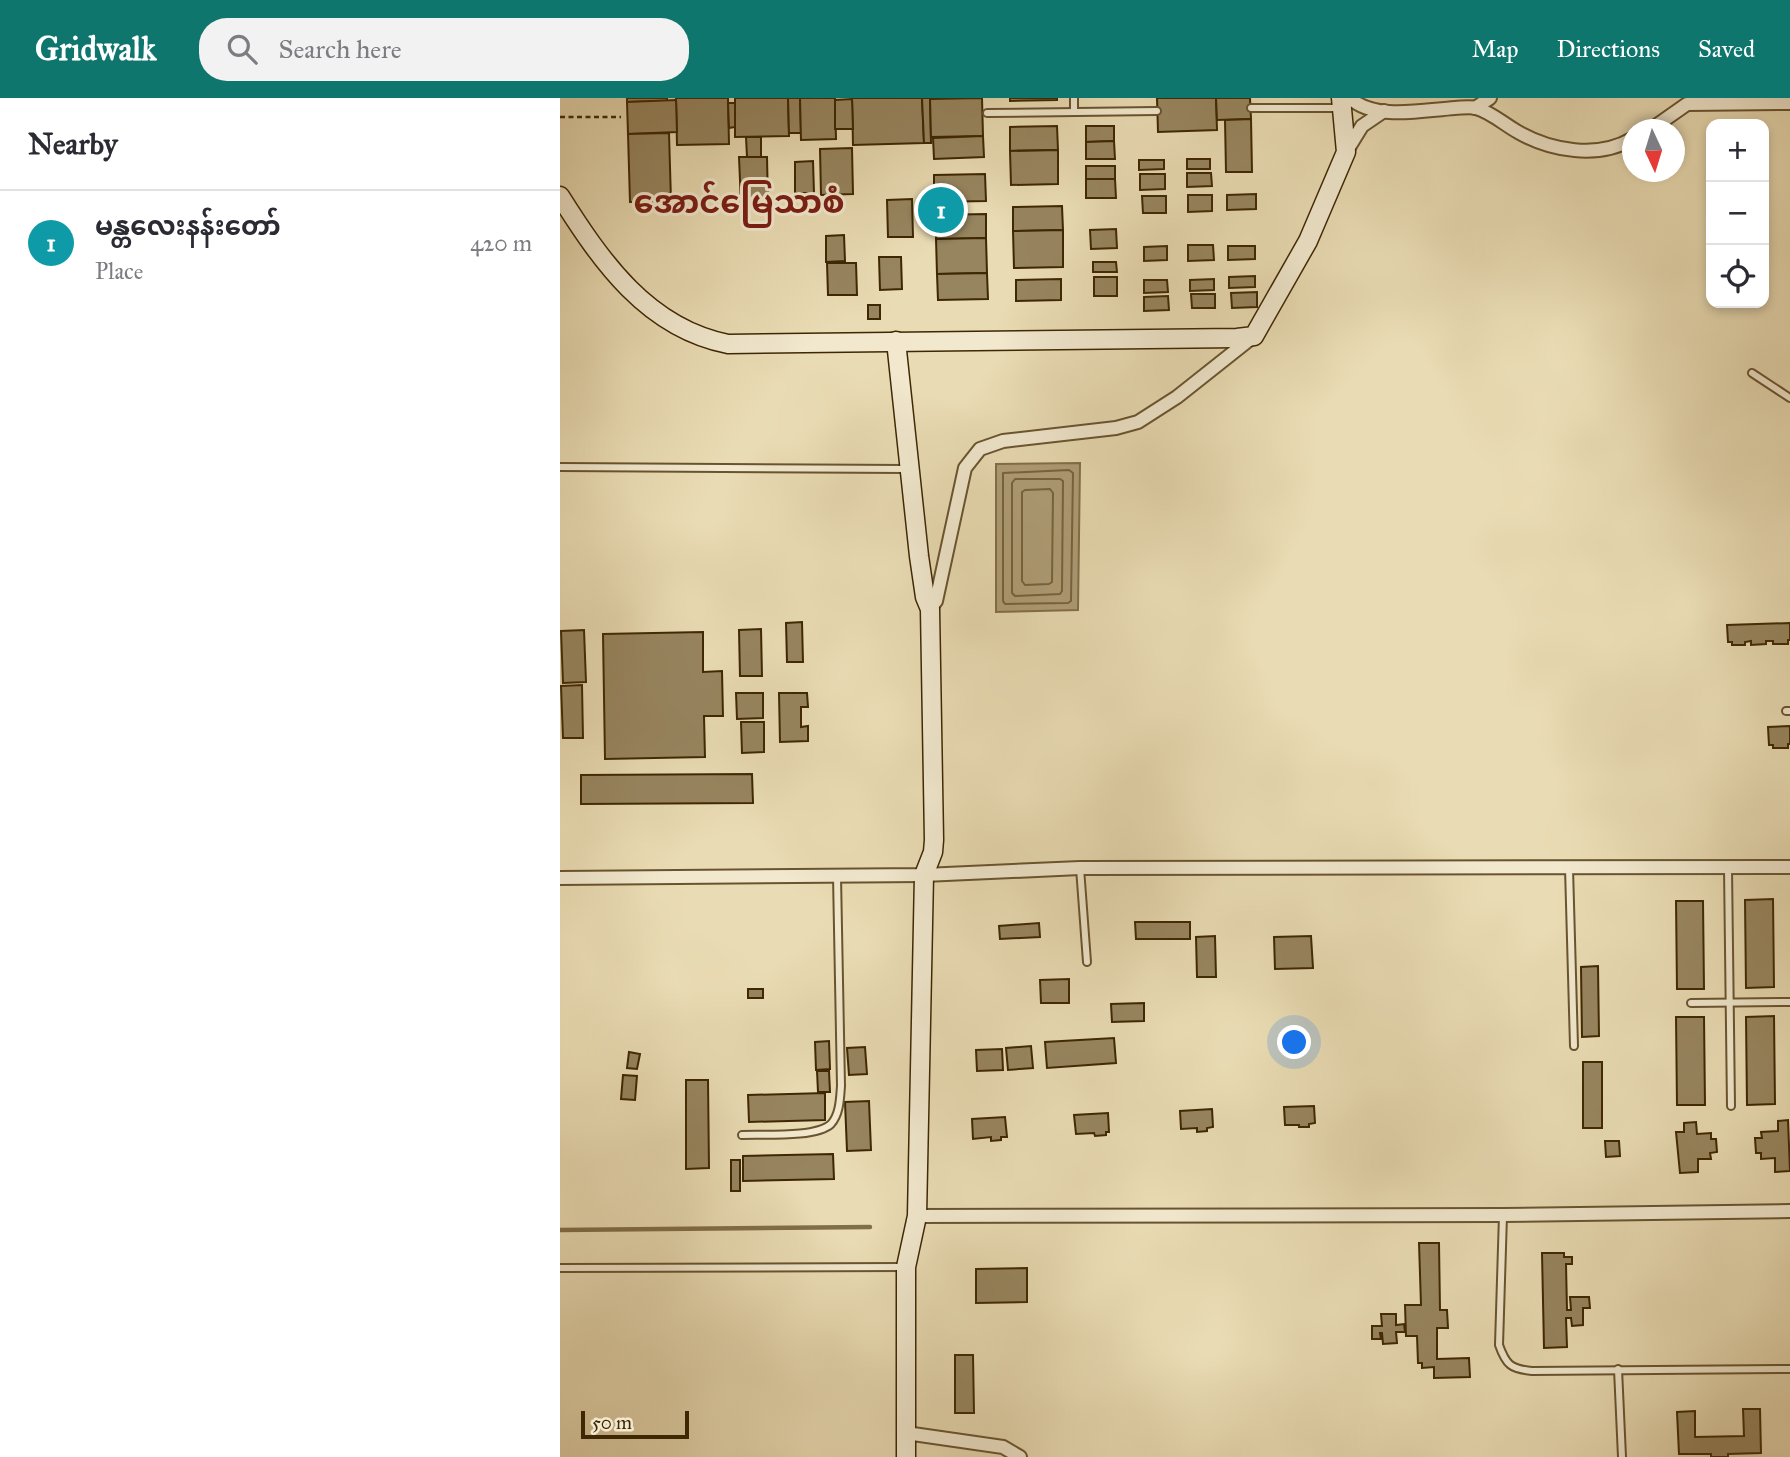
<!DOCTYPE html>
<meta charset="utf-8">
<style>
:root{--surface:#fff;--page:#f2f2f3;--text:#2b2b33;--muted:#7c7c81;--line:#e1e1e2;--accent:#0f766e}
body{margin:0;font-family:"IM FELL Great Primer","Noto Sans Myanmar",serif;background:var(--page);color:var(--text)}
.controls{position:absolute;right:21px;top:21px;display:grid;overflow:hidden;border-radius:14px;box-shadow:0 4px 10px #0003}
.controls button{width:63px;height:63px;display:grid;place-items:center;padding:0;border:0;border-bottom:2px solid var(--line);background:var(--surface);color:var(--text);font:35px sans-serif}
.compass{position:absolute;left:1062px;top:21px;width:63px;height:63px;border-radius:50%;background:var(--surface);box-shadow:0 4px 10px #0003;rotate:176deg}
.scale{position:absolute;left:21px;bottom:18px;width:108px;box-sizing:border-box;padding-left:7px;border:4px solid #3e2703;border-top:0;font-size:19px;line-height:24px;white-space:nowrap;color:#3e2703;-webkit-text-stroke:5px #f1e8ce;paint-order:stroke}
.you{position:absolute;left:735px;top:945px;width:24px;height:24px;margin:-18px;border:5px solid #fff;border-radius:50%;background:#1a73e8;box-shadow:0 0 0 10px #1a73e833}
.badge{display:grid;place-items:center;width:46px;height:46px;border-radius:50%;background:var(--accent);color:#fff;font-size:23px;font-weight:700}
.pin{position:absolute;translate:-50% -50%;border:4px solid #fff;box-shadow:0 2px 7px #0006}
.list{margin:0;padding:0;list-style:none}
h2{display:flex;justify-content:space-between;align-items:center;height:91px;margin:0;padding:0 28px;font-size:30px}
h2 small{font-size:23px;font-weight:400;color:var(--muted)}
.list li{display:grid;grid-template-columns:46px 1fr auto;gap:21px;align-items:center;box-sizing:border-box;height:105px;padding:0 28px;border-top:2px solid var(--line)}
.list b{display:block;font-size:26px;white-space:nowrap}
.list p{margin:0;font-size:23px;white-space:nowrap;color:var(--muted)}
.list em{font-size:23px;font-style:normal;color:var(--muted)}
.icon{flex:none;width:38px;height:38px;fill:none;stroke:currentColor;stroke-width:2;stroke-linecap:round;stroke-linejoin:round}
.map{position:relative;flex:none;width:1230px;height:1359px;overflow:hidden}
header{display:flex;align-items:center;gap:42px;box-sizing:border-box;height:98px;padding:0 35px;background:var(--accent);color:#fff}
header strong{font-size:33px}
nav{display:flex;gap:38px;margin-inline-start:auto;font-size:24px}
.search{width:490px;height:63px;background:var(--page);display:flex;align-items:center;gap:18px;box-sizing:border-box;padding:0 24px;border-radius:28px;color:var(--muted);font-size:26px}
main{display:flex}
aside{flex:1;background:var(--surface)}
.map>svg:first-child{display:block}
.water{fill:#af9e77;stroke:#826e49;stroke-width:2}
.lines{fill:none;stroke-linecap:round;stroke-linejoin:round}
.shore{stroke:#76623d;stroke-width:2}
.stream{stroke:#826e49;stroke-width:4.5}
.building{fill:#97855f;stroke:#3e2703;stroke-width:2}
.lane-casing{stroke:#69542f;stroke-width:10}
.street-casing{stroke:#69542f;stroke-width:16}
.secondary-casing{stroke:#3e2703;stroke-width:21}
.path{stroke:#3e2703;stroke-width:2.5;stroke-dasharray:5 3.5;stroke-linecap:butt}
.lane{stroke:#f1e8ce;stroke-width:6}
.street{stroke:#f1e8ce;stroke-width:12}
.secondary{stroke:#f1e8ce;stroke-width:18}
.labels{text-anchor:middle;dominant-baseline:central;stroke-width:6;stroke-linejoin:round;paint-order:stroke}
.district-label{font-size:32px;font-weight:bold;fill:#7a1f14;stroke:#f1e8ce}
</style>
<header>
<strong>Gridwalk</strong>
<div class="search"><svg class="icon" aria-label="search" viewBox="0 0 24 24"><circle cx="10" cy="10" r="6"/><path d="M15 15l6 6"/></svg>Search here</div>
<nav><a>Map</a><a>Directions</a><a>Saved</a></nav>
</header>
<main>
<aside>
<h2>Nearby<small></small></h2>
<ul class="list">
<li><span class="badge" style="background:#0f9aa8">1</span><div><b>မန္တလေးနန်းတော်</b><p>Place</p></div><em>420 m</em></li>
</ul>
</aside>
<div class="map">
<svg width="1230" height="1359" viewBox="0 0 1230 1359">
<rect width="100%" height="100%" fill="#e9dbb3"/>
<filter id="stains"><feTurbulence type="fractalNoise" baseFrequency=".00286" numOctaves="4"/><feColorMatrix values="0 0 0 0 .2 0 0 0 0 .09 0 0 0 0 .02 0 0 0 .5 -.17"/></filter>
<radialGradient id="worn" r=".72"><stop offset=".6" stop-color="#630" stop-opacity="0"/><stop offset="1" stop-color="#630" stop-opacity=".3"/></radialGradient>
<polygon class="water" points="520,365 518,512 436,514 436,366"/>
<g class="lines">
<g class="shore">
<polygon points="509,372 513,375 511,503 508,505 445,506 443,503 443,375"/>
<polygon points="455,381 500,381 503,383 502,493 500,496 455,498 452,495 452,385"/>
<polygon points="490,391 493,395 492,484 489,486 465,487 462,483 462,394 465,392"/>
</g>
<polyline class="stream" points="0,1132 310,1129"/>
</g>
<g class="building">
<polygon points="67,0 107,0 107,3 67,4"/>
<polygon points="116,0 168,0 169,46 117,47"/>
<polygon points="175,0 228,0 229,38 175,39"/>
<polygon points="228,0 240,0 241,35 229,35"/>
<polygon points="240,0 275,0 276,41 241,42"/>
<polygon points="292,0 362,0 364,45 293,47"/>
<polygon points="362,0 370,0 371,45 364,45"/>
<polygon points="422,0 423,38 371,39 370,1"/>
<polygon points="450,0 497,0 497,2 450,3"/>
<polygon points="597,0 656,0 657,32 598,34"/>
<polygon points="656,0 690,0 691,21 657,22"/>
<polygon points="292,1 293,31 275,31 275,2"/>
<polygon points="116,2 117,34 68,36 67,4"/>
<polygon points="168,5 175,5 175,29 169,30"/>
<polygon points="691,21 692,74 666,74 665,22"/>
<polygon points="497,28 498,52 450,53 450,29"/>
<polygon points="526,28 554,28 554,43 526,44"/>
<polygon points="109,35 111,103 70,104 68,36"/>
<polygon points="423,38 424,59 374,61 373,40"/>
<polygon points="186,39 201,39 201,59 187,59"/>
<polygon points="554,43 555,61 526,61 526,44"/>
<polygon points="292,50 293,96 261,97 260,51"/>
<polygon points="498,52 498,86 451,87 450,53"/>
<polygon points="179,59 207,59 208,105 181,106"/>
<rect x="627" y="61" width="23" height="10"/>
<polygon points="579,62 604,62 604,71 579,72"/>
<polygon points="253,63 254,95 235,95 235,64"/>
<rect x="526" y="68" width="29" height="13"/>
<polygon points="627,75 651,75 652,88 627,89"/>
<polygon points="425,76 426,103 374,104 374,77"/>
<polygon points="580,76 605,76 605,91 580,92"/>
<polygon points="526,81 555,81 556,100 526,100"/>
<polygon points="696,96 696,111 667,112 667,97"/>
<polygon points="628,97 652,97 652,113 628,114"/>
<polygon points="582,98 606,98 606,115 583,115"/>
<polygon points="352,101 353,139 328,139 327,102"/>
<polygon points="502,108 503,132 453,133 453,109"/>
<polygon points="426,116 426,140 376,141 376,117"/>
<polygon points="556,131 557,150 531,151 530,132"/>
<polygon points="503,132 503,169 454,170 453,133"/>
<polygon points="284,137 285,163 266,164 266,138"/>
<polygon points="426,140 427,175 377,176 376,141"/>
<polygon points="628,147 653,147 654,162 628,163"/>
<polygon points="607,148 607,162 584,163 584,149"/>
<polygon points="668,148 695,148 695,161 668,162"/>
<polygon points="319,159 341,159 342,191 320,192"/>
<polygon points="533,164 556,164 557,174 533,174"/>
<polygon points="267,165 296,165 297,197 268,197"/>
<polygon points="427,175 428,201 378,202 377,176"/>
<polygon points="695,178 695,189 669,190 669,179"/>
<rect x="534" y="179" width="23" height="19"/>
<polygon points="501,181 501,202 456,203 456,182"/>
<polygon points="654,181 654,192 630,193 630,182"/>
<polygon points="584,182 607,182 608,194 584,195"/>
<polygon points="697,194 697,209 672,210 671,195"/>
<polygon points="631,196 655,196 655,210 632,210"/>
<polygon points="608,198 609,212 584,213 584,199"/>
<rect x="308" y="207" width="12" height="14"/>
<polygon points="242,524 243,564 227,564 226,525"/>
<polygon points="1230,525 1230,542 1228,542 1228,546 1213,546 1213,543 1206,543 1206,546 1191,547 1191,543 1185,544 1185,547 1172,547 1172,544 1168,544 1167,527"/>
<polygon points="201,531 202,578 180,578 179,532"/>
<polygon points="24,532 26,584 3,585 1,533"/>
<polygon points="143,534 143,574 162,573 163,618 144,618 145,659 45,661 43,536"/>
<polygon points="22,587 23,640 3,640 1,588"/>
<polygon points="176,595 203,595 203,620 177,621"/>
<polygon points="219,595 247,595 248,609 241,609 241,629 248,628 248,643 220,644"/>
<polygon points="181,624 204,624 204,654 182,655"/>
<polygon points="1230,628 1230,646 1228,646 1228,650 1213,650 1213,647 1209,647 1208,629"/>
<polygon points="192,676 193,705 21,706 21,677"/>
<polygon points="1213,801 1214,889 1186,890 1185,802"/>
<polygon points="1116,803 1143,803 1144,891 1117,891"/>
<polygon points="575,824 630,824 630,841 576,841"/>
<polygon points="479,825 480,839 440,841 439,828"/>
<polygon points="655,838 656,879 637,879 636,839"/>
<polygon points="751,838 753,870 715,871 714,839"/>
<polygon points="1038,868 1039,938 1022,939 1021,869"/>
<polygon points="509,881 509,905 481,905 480,882"/>
<rect x="188" y="891" width="15" height="9"/>
<polygon points="584,905 584,923 552,924 551,906"/>
<polygon points="1214,918 1215,1006 1187,1007 1186,919"/>
<polygon points="1116,919 1144,919 1145,1007 1117,1007"/>
<polygon points="554,940 556,965 487,970 485,944"/>
<polygon points="269,943 270,971 256,972 255,944"/>
<polygon points="471,948 473,970 448,972 446,950"/>
<polygon points="305,949 307,976 289,977 287,950"/>
<polygon points="442,951 443,972 417,973 416,952"/>
<polygon points="69,954 80,956 77,971 67,970"/>
<rect x="1023" y="964" width="19" height="66"/>
<polygon points="257,973 269,973 270,994 258,994"/>
<polygon points="63,977 77,978 75,1002 61,1001"/>
<polygon points="126,982 148,982 149,1070 126,1071"/>
<polygon points="265,995 265,1022 189,1024 188,997"/>
<polygon points="309,1003 311,1052 287,1053 285,1004"/>
<polygon points="754,1008 755,1025 749,1026 749,1029 739,1029 739,1027 725,1027 724,1009"/>
<polygon points="652,1011 653,1029 647,1030 647,1033 637,1034 637,1030 621,1031 620,1013"/>
<polygon points="548,1015 549,1034 546,1034 546,1037 535,1038 534,1035 516,1036 514,1017"/>
<polygon points="445,1019 447,1039 441,1039 441,1042 431,1043 431,1039 413,1041 412,1021"/>
<polygon points="1228,1022 1230,1073 1215,1074 1215,1060 1201,1061 1201,1055 1196,1055 1195,1040 1202,1040 1201,1034 1218,1033 1218,1023"/>
<polygon points="1136,1024 1137,1036 1151,1035 1151,1041 1156,1041 1157,1054 1150,1055 1151,1061 1138,1061 1138,1074 1120,1075 1116,1034 1124,1034 1124,1025"/>
<polygon points="1045,1043 1059,1043 1060,1058 1046,1059"/>
<polygon points="273,1056 274,1081 183,1083 183,1058"/>
<rect x="171" y="1062" width="9" height="31"/>
<polygon points="859,1145 879,1145 880,1212 887,1212 888,1230 877,1230 877,1261 909,1260 910,1279 874,1280 874,1269 862,1270 862,1265 858,1265 857,1238 846,1238 845,1207 861,1207"/>
<polygon points="982,1155 1004,1155 1004,1159 1012,1159 1012,1166 1006,1166 1007,1212 1011,1212 1010,1199 1029,1199 1030,1210 1023,1210 1023,1227 1012,1228 1011,1220 1006,1220 1007,1249 984,1250"/>
<polygon points="467,1170 467,1204 416,1205 416,1171"/>
<polygon points="821,1216 836,1216 836,1227 844,1226 845,1234 836,1234 837,1245 823,1246 822,1235 820,1235 821,1241 812,1241 812,1228 822,1228"/>
<polygon points="395,1257 413,1257 414,1315 395,1315"/>
<polygon points="1183,1311 1200,1311 1201,1355 1168,1356 1168,1359 1151,1359 1151,1356 1119,1356 1117,1314 1135,1313 1135,1339 1184,1338"/>
</g>
<g class="lines">
<defs>
<g id="lane">
<polyline points="514,0 514,14"/>
<polyline points="691,10 780,10"/>
<polyline points="427,15 597,13"/>
<polyline points="1192,275 1230,300"/>
<polyline points="0,369 347,371"/>
<polyline points="1226,613 1230,613"/>
<polyline points="520,770 527,864"/>
<polyline points="1009,770 1014,948"/>
<polyline points="1168,770 1171,1008"/>
<polyline points="1131,905 1230,904"/>
<path d="M182,1037C202,1036 256,1040 271,1026C280,1016 280,1000 281,988L277,778"/>
<path d="M943,1117L939,1247C946,1267 951,1271 972,1273L1230,1271"/>
<polyline points="0,1170 344,1169"/>
<polyline points="1058,1271 1062,1359"/>
</g>
<g id="street">
<path d="M790,0C815,23 863,12 895,10C901,10 910,8 916,10C931,14 945,27 958,34C991,53 1038,61 1072,41"/>
<polyline points="915,10 930,0"/>
<polyline points="1090,32 1127,6 1230,5"/>
<polyline points="786,54 802,28 824,13"/>
<polyline points="370,511 376,503 405,370 420,351 443,343 556,330 578,324 617,299 694,238"/>
<polyline points="0,780 364,777 520,770 1230,769"/>
<polyline points="357,1118 943,1117 1230,1113"/>
<polyline points="346,1335 443,1349 460,1359"/>
</g>
<g id="secondary">
<path d="M0,98C41,163 87,230 168,246L677,240L694,238L748,143L786,54L781,0"/>
<polyline points="336,243 359,458 365,499 370,511 374,742 373,754 364,777 357,1118 346,1169 346,1359"/>
</g>
</defs>
<use href="#lane" class="lane-casing"/>
<use href="#street" class="street-casing"/>
<use href="#secondary" class="secondary-casing"/>
<polyline class="path" points="0,19 61,19"/>
<use href="#lane" class="lane"/>
<use href="#street" class="street"/>
<use href="#secondary" class="secondary"/>
</g>
<g class="labels">
<g class="district-label">
<text x="179" y="104">အောင်မြေသာစံ</text>
</g>
</g>
<rect width="100%" height="100%" filter="url(#stains)"/>
<rect width="100%" height="100%" fill="url(#worn)"/>
</svg>
<div class="controls">
<button>+</button>
<button>−</button>
<button><svg class="icon" aria-label="locate" viewBox="0 0 24 24"><circle cx="12" cy="12" r="6"/><path d="M12 2v4M12 18v4M2 12h4M18 12h4"/></svg></button>
</div>
<svg class="compass" viewBox="-18 -18 36 36"><path d="M0-13l5 13h-10z" fill="#e53935"/><path d="M0 13l5-13h-10z" fill="#7c7c81"/></svg>
<div class="scale">50 m</div>
<div class="you"></div>
<div class="pin badge" style="left:381px;top:112px;background:#0f9aa8">1</div>
</div>
</main>
